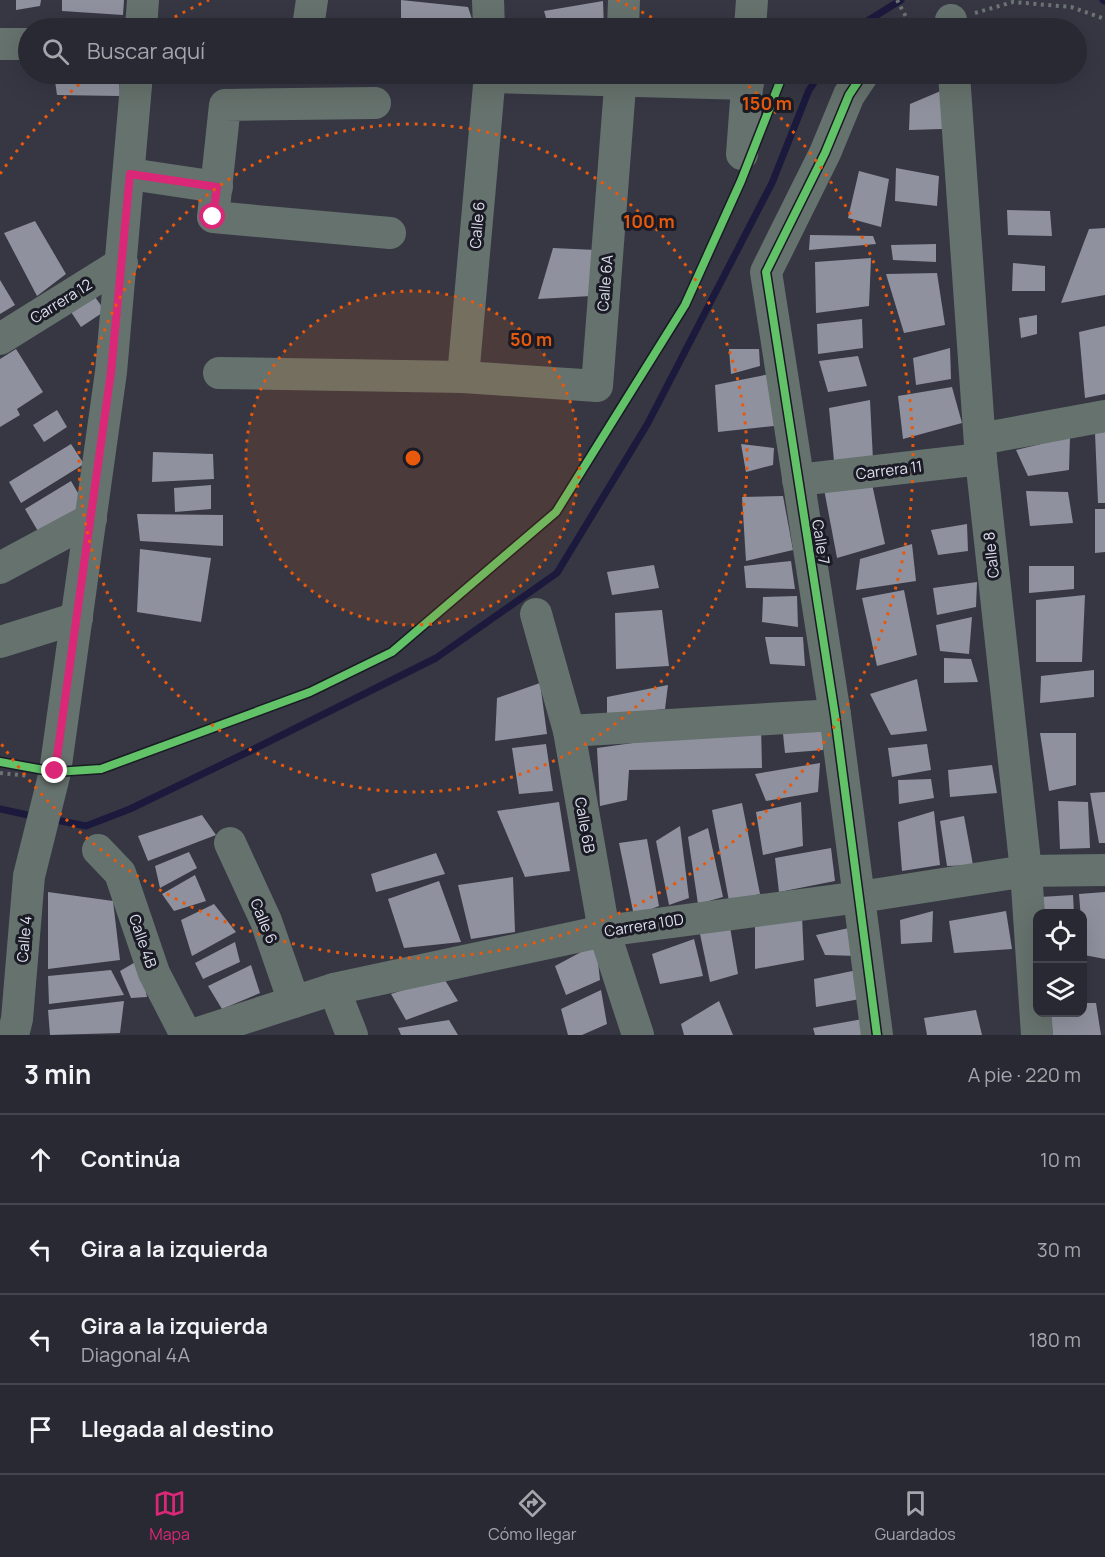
<!DOCTYPE html>
<html lang="es">
<meta charset="utf-8">
<style>
:root{--surface:#282932;--page:#30313a;--text:#f1f3f6;--muted:#a5a6ac;--line:#44454d;--accent:#db2777}
body{margin:0;font-family:Manrope,sans-serif;background:var(--page);color:var(--text)}
.controls{position:absolute;right:18px;bottom:18px;display:grid;overflow:hidden;border-radius:12px;box-shadow:0 6px 24px #0002}
.controls button{width:54px;height:54px;display:grid;place-items:center;padding:0;border:0;border-bottom:2px solid var(--line);background:var(--surface);color:var(--text);font:30px sans-serif}
.stop{position:absolute;width:18px;height:18px;margin:-14px;border:4px solid #db2777;border-radius:50%;background:#fff}
.stop.end{background:#db2777;border-color:#fff;box-shadow:0 2px 6px #0008}
.list{margin:0;padding:0;list-style:none}
h2{display:flex;justify-content:space-between;align-items:center;height:78px;margin:0;padding:0 24px;font-size:26px}
h2 small{font-size:20px;font-weight:400;color:var(--muted)}
.list li{display:grid;grid-template-columns:39px 1fr auto;gap:18px;align-items:center;box-sizing:border-box;height:90px;padding:0 24px;border-top:2px solid var(--line)}
.list b{display:block;font-size:22px;white-space:nowrap}
.list p{margin:0;font-size:20px;white-space:nowrap;color:var(--muted)}
.list em{font-size:20px;font-style:normal;color:var(--muted)}
.icon{flex:none;width:33px;height:33px;fill:none;stroke:currentColor;stroke-width:2;stroke-linecap:round;stroke-linejoin:round}
.map{position:relative;flex:none;width:1105px;height:1035px;overflow:hidden}
.search{position:absolute;background:var(--surface);box-shadow:0 6px 24px #0002;left:18px;right:18px;top:18px;height:66px;display:flex;align-items:center;gap:15px;box-sizing:border-box;padding:0 21px;border-radius:33px;color:var(--muted);font-size:22px}
.sheet{height:438px;background:var(--surface)}
nav{display:flex;justify-content:space-around;align-items:center;box-sizing:border-box;height:84px;border-top:2px solid var(--line);background:var(--surface);font-size:16px;color:var(--muted)}
nav a{display:grid;justify-items:center;gap:3px}
nav .on{color:var(--accent)}
.map>svg:first-child{display:block}
.lines{fill:none;stroke-linecap:round;stroke-linejoin:round}
.stream{stroke:#1b1a3d;stroke-width:7}
.building{fill:#8f919e}
.path{stroke:#6c7474;stroke-width:4;stroke-dasharray:3 4.5;stroke-linecap:butt}
.minor{stroke:#66726d;stroke-width:32}
.cycleway-casing{stroke:#1a1b25;stroke-width:11}
.cycleway{stroke:#61c268;stroke-width:8}
.route{stroke:#db2777;stroke-width:8}
.ring{fill:none;stroke:#e8590c;stroke-width:3;stroke-dasharray:3 6}
.labels{text-anchor:middle;dominant-baseline:central;stroke-width:6;stroke-linejoin:round;paint-order:stroke}
.street-label{font-size:15px;fill:#dee0ef;stroke:#1a1b25}
.centre{fill:#e8590c;stroke:#1a1b25;stroke-width:3}
.ring-label{font-size:18px;text-anchor:middle;font-weight:bold;fill:#e8590c;stroke:#1a1b25;stroke-width:6;stroke-linejoin:round;paint-order:stroke}
</style>
<div class="map">
<svg width="1105" height="1035" viewBox="0 0 1105 1035">
<rect width="100%" height="100%" fill="#363743"/>
<g class="lines">
<g class="stream">
<polyline points="1103,0 1105,1"/>
<polyline points="856,28 901,0"/>
<polyline points="0,809 37,817"/>
<polyline points="51,819 86,826 130,809 254,749 436,658 557,573 648,423 772,183 809,90 820,74"/>
</g>
</g>
<g class="building">
<polygon points="16,0 41,0 40,6 16,10"/>
<polygon points="62,0 124,0 123,15 62,11"/>
<polygon points="401,0 468,7 475,28 401,28"/>
<polygon points="603,1 604,28 549,28 544,11"/>
<polygon points="745,24 744,28 713,28 713,27"/>
<polygon points="54,74 119,74 120,96 57,95"/>
<polygon points="1001,74 1027,74 1027,75 1001,79"/>
<polygon points="943,90 942,129 909,130 910,104"/>
<polygon points="896,168 939,176 937,206 895,201"/>
<polygon points="859,171 889,179 881,227 848,218"/>
<polygon points="1007,210 1050,211 1052,236 1008,235"/>
<polygon points="35,221 66,274 37,296 4,233"/>
<polygon points="1105,228 1105,295 1061,303 1089,229"/>
<polygon points="810,235 873,236 876,244 809,250"/>
<polygon points="936,244 936,262 893,260 891,245"/>
<polygon points="553,248 596,250 591,296 538,299"/>
<polygon points="871,258 869,306 816,313 815,262"/>
<polygon points="1013,263 1045,266 1045,291 1012,291"/>
<polygon points="937,273 945,325 904,333 886,274"/>
<polygon points="0,280 15,305 0,314"/>
<polygon points="95,297 105,311 81,327 71,312"/>
<polygon points="1037,315 1037,334 1021,338 1019,318"/>
<polygon points="862,319 863,348 818,354 817,324"/>
<polygon points="1105,326 1105,394 1085,398 1079,332"/>
<polygon points="950,348 951,379 916,385 913,358"/>
<polygon points="16,349 43,392 17,409 20,415 0,427 0,359"/>
<polygon points="729,349 759,349 760,366 731,374"/>
<polygon points="858,356 867,386 828,392 819,361"/>
<polygon points="770,374 774,426 718,432 715,385"/>
<polygon points="952,387 962,423 903,439 898,396"/>
<polygon points="870,400 873,460 834,461 829,408"/>
<polygon points="57,410 67,427 44,442 33,425"/>
<polygon points="1105,432 1105,503 1098,503 1095,433"/>
<polygon points="1070,437 1069,470 1028,476 1016,450"/>
<polygon points="71,444 84,464 21,503 9,482"/>
<polygon points="741,444 774,448 773,465 746,472"/>
<polygon points="153,452 213,454 214,479 152,482"/>
<polygon points="71,481 85,505 39,533 25,509"/>
<polygon points="872,484 885,544 837,558 824,489"/>
<polygon points="211,485 211,509 175,512 174,488"/>
<polygon points="1026,491 1068,492 1073,523 1030,526"/>
<polygon points="783,496 793,550 746,561 742,497"/>
<polygon points="1095,509 1105,509 1105,552 1095,553"/>
<polygon points="137,514 223,515 223,546 140,541"/>
<polygon points="967,524 968,551 938,555 931,530"/>
<polygon points="912,544 916,581 856,590 860,559"/>
<polygon points="140,549 211,558 201,622 137,612"/>
<polygon points="791,561 795,589 746,588 744,566"/>
<polygon points="654,565 659,588 612,595 607,572"/>
<polygon points="1029,566 1074,566 1074,589 1029,593"/>
<polygon points="977,582 976,607 937,615 933,588"/>
<polygon points="904,590 917,655 877,666 862,598"/>
<polygon points="1085,595 1082,662 1036,662 1036,600"/>
<polygon points="797,596 798,627 762,622 763,597"/>
<polygon points="662,610 669,666 616,669 615,613"/>
<polygon points="972,617 969,654 940,651 936,625"/>
<polygon points="765,637 803,637 805,666 770,664"/>
<polygon points="944,658 971,659 978,682 944,683"/>
<polygon points="1094,670 1094,697 1040,703 1041,676"/>
<polygon points="917,679 927,731 891,735 870,694"/>
<polygon points="540,683 547,734 495,741 497,698"/>
<polygon points="668,685 665,709 607,715 607,697"/>
<polygon points="825,718 823,750 785,753 782,724"/>
<polygon points="761,725 762,768 629,770 627,800 600,806 597,748"/>
<polygon points="1040,733 1076,733 1076,785 1049,791"/>
<polygon points="546,744 553,791 519,794 512,748"/>
<polygon points="927,744 931,770 892,777 888,748"/>
<polygon points="820,763 818,792 766,801 755,774"/>
<polygon points="992,765 997,793 950,797 948,770"/>
<polygon points="931,779 934,798 899,804 898,780"/>
<polygon points="1105,792 1105,843 1099,843 1090,793"/>
<polygon points="1058,801 1088,802 1090,848 1060,849"/>
<polygon points="559,802 570,871 525,877 497,811"/>
<polygon points="801,802 803,846 763,855 756,812"/>
<polygon points="742,803 760,894 729,901 712,810"/>
<polygon points="934,811 940,865 902,871 898,822"/>
<polygon points="202,815 216,835 148,861 138,836"/>
<polygon points="964,816 973,865 947,866 940,821"/>
<polygon points="680,826 689,898 669,905 656,841"/>
<polygon points="708,828 723,897 698,904 688,837"/>
<polygon points="647,839 659,906 634,916 619,843"/>
<polygon points="831,848 835,881 779,892 775,858"/>
<polygon points="189,852 197,868 160,888 155,866"/>
<polygon points="436,853 445,874 376,892 371,874"/>
<polygon points="195,875 206,901 174,911 162,894"/>
<polygon points="513,877 515,932 471,939 458,885"/>
<polygon points="439,881 461,942 404,948 388,899"/>
<polygon points="48,892 113,901 120,960 48,969"/>
<polygon points="1105,892 1105,959 1084,955 1079,894"/>
<polygon points="1073,895 1074,914 1042,914 1040,897"/>
<polygon points="214,904 236,932 192,956 181,920"/>
<polygon points="933,911 932,942 901,944 900,920"/>
<polygon points="1006,911 1012,949 954,953 949,921"/>
<polygon points="802,916 804,960 755,969 755,927"/>
<polygon points="730,927 738,974 710,982 700,934"/>
<polygon points="849,928 858,956 825,955 816,935"/>
<polygon points="694,939 703,976 660,984 652,954"/>
<polygon points="235,942 240,962 203,979 195,963"/>
<polygon points="596,944 600,980 566,995 555,966"/>
<polygon points="139,960 147,997 131,998 120,971"/>
<polygon points="251,965 260,993 222,1009 208,986"/>
<polygon points="111,970 124,995 49,1004 48,976"/>
<polygon points="857,970 860,999 816,1007 814,979"/>
<polygon points="443,977 458,1001 406,1020 391,994"/>
<polygon points="601,990 607,1024 582,1035 568,1035 561,1009"/>
<polygon points="124,1001 120,1033 50,1035 48,1010"/>
<polygon points="719,1001 733,1035 684,1035 681,1024"/>
<polygon points="1082,1003 1096,1003 1101,1035 1053,1035 1050,1012 1082,1012"/>
<polygon points="976,1010 982,1035 927,1035 924,1018"/>
<polygon points="868,1018 871,1035 815,1035 813,1028"/>
<polygon points="449,1020 458,1035 401,1035 398,1028"/>
</g>
<g class="lines">
<g class="path">
<polyline points="897,0 912,28"/>
<polyline points="975,13 1013,2 1071,7 1105,19"/>
<polyline points="0,773 29,776"/>
</g>
<g class="minor">
<polyline points="488,0 489,28"/>
<polyline points="309,20 312,0"/>
<polyline points="951,20 952,28"/>
<polyline points="141,28 143,0"/>
<polyline points="623,28 624,0"/>
<polyline points="750,28 752,0"/>
<polyline points="0,44 28,44"/>
<polyline points="863,74 849,95 825,153 766,272 835,715 877,1035"/>
<polyline points="954,74 981,459 1026,871 1037,1035"/>
<polyline points="490,77 748,84"/>
<polyline points="375,103 225,105 213,217 390,233"/>
<polyline points="742,154 748,74"/>
<polyline points="130,174 217,187"/>
<polyline points="0,339 122,263"/>
<polyline points="219,373 463,377 597,386 621,74"/>
<polyline points="463,377 490,74"/>
<polyline points="980,439 1105,416"/>
<polyline points="798,480 981,459"/>
<polyline points="0,568 91,519"/>
<polyline points="536,614 569,731 604,931 638,1035"/>
<polyline points="0,642 77,618"/>
<polyline points="569,731 835,715"/>
<polyline points="230,843 266,921 294,1002"/>
<polyline points="98,850 120,873 154,973 186,1035"/>
<polyline points="334,989 352,1035"/>
<polyline points="13,1035 17,1019 29,876 55,772 111,372 137,74"/>
<polyline points="192,1035 334,989 604,931 860,897 1026,871 1105,870"/>
</g>
<defs>
<g id="cycleway">
<polyline points="863,74 849,95 825,153 766,272 835,715 877,1035"/>
<polyline points="0,762 55,772 101,769 310,692 392,652 556,512 685,305 741,181 783,74"/>
</g>
</defs>
<use href="#cycleway" class="cycleway-casing"/>
<use href="#cycleway" class="cycleway"/>
</g>
<g class="lines">
<polyline class="route" points="55,771 111,372 130,174 217,187 213,217"/>
</g>
<circle cx="413" cy="458" r="167" fill="#e8590c" fill-opacity=".12"/>
<g class="ring">
<circle cx="413" cy="458" r="167"/>
<circle cx="413" cy="458" r="334"/>
<path d="M0 174A501 501 0 0 1 91 74M159 26A501 501 0 0 1 209 0M617 0A501 501 0 0 1 667 26M735 74A501 501 0 1 1 0 742"/>
</g>
<g class="labels">
<g class="street-label">
<text transform="translate(477 225) rotate(-85)">Calle 6</text>
<text transform="translate(605 283) rotate(-85)">Calle 6A</text>
<text transform="translate(61 301) rotate(-32)">Carrera 12</text>
<text transform="translate(889 470) rotate(-7)">Carrera 11</text>
<text transform="translate(821 542) rotate(81)">Calle 7</text>
<text transform="translate(991 555) rotate(-96)">Calle 8</text>
<text transform="translate(585 825) rotate(80)">Calle 6B</text>
<text transform="translate(264 921) rotate(68)">Calle 6</text>
<text transform="translate(644 925) rotate(-9)">Carrera 10D</text>
<text transform="translate(24 939) rotate(-85)">Calle 4</text>
<text transform="translate(143 941) rotate(71)">Calle 4B</text>
</g>
</g>
<circle cx="413" cy="458" r="9" class="centre"/>
<g class="ring-label">
<text x="767" y="110">150 m</text>
<text x="649" y="228">100 m</text>
<text x="531" y="346">50 m</text>
</g>
</svg>
<div class="controls">
<button><svg class="icon" aria-label="locate" viewBox="0 0 24 24"><circle cx="12" cy="12" r="6"/><path d="M12 2v4M12 18v4M2 12h4M18 12h4"/></svg></button>
<button><svg class="icon" aria-label="layers" viewBox="0 0 24 24"><path d="M12 4l9 5-9 5-9-5zM3 14l9 5 9-5"/></svg></button>
</div>
<div class="stop" style="left:213px;top:217px"></div>
<div class="stop end" style="left:55px;top:771px"></div>
<div class="search"><svg class="icon" aria-label="search" viewBox="0 0 24 24"><circle cx="10" cy="10" r="6"/><path d="M15 15l6 6"/></svg>Buscar aquí</div>
</div>
<section class="sheet">
<h2>3 min<small>A pie · 220 m</small></h2>
<ul class="list">
<li><svg class="icon" aria-label="ahead" viewBox="0 0 24 24"><path d="M12 20V5M6 11l6-6 6 6"/></svg><div><b>Continúa</b></div><em>10 m</em></li>
<li><svg class="icon" aria-label="left" viewBox="0 0 24 24"><path d="M17 20v-9H6M10 6l-5 5 5 5"/></svg><div><b>Gira a la izquierda</b></div><em>30 m</em></li>
<li><svg class="icon" aria-label="left" viewBox="0 0 24 24"><path d="M17 20v-9H6M10 6l-5 5 5 5"/></svg><div><b>Gira a la izquierda</b><p>Diagonal 4A</p></div><em>180 m</em></li>
<li><svg class="icon" aria-label="arrive" viewBox="0 0 24 24"><path d="M6 21V4h12l-3 4 3 4H6"/></svg><div><b>Llegada al destino</b></div></li>
</ul>
</section>
<nav>
<a class="on"><svg class="icon" aria-label="map" viewBox="0 0 24 24"><path d="M3 6l6-2 6 2 6-2v14l-6 2-6-2-6 2zM9 4v14M15 6v14"/></svg>Mapa</a>
<a><svg class="icon" aria-label="directions" viewBox="0 0 24 24"><path d="M12 3l9 9-9 9-9-9zM9 14v-3h6M13 9l2 2-2 2"/></svg>Cómo llegar</a>
<a><svg class="icon" aria-label="saved" viewBox="0 0 24 24"><path d="M7 4h10v16l-5-4-5 4z"/></svg>Guardados</a>
</nav>
